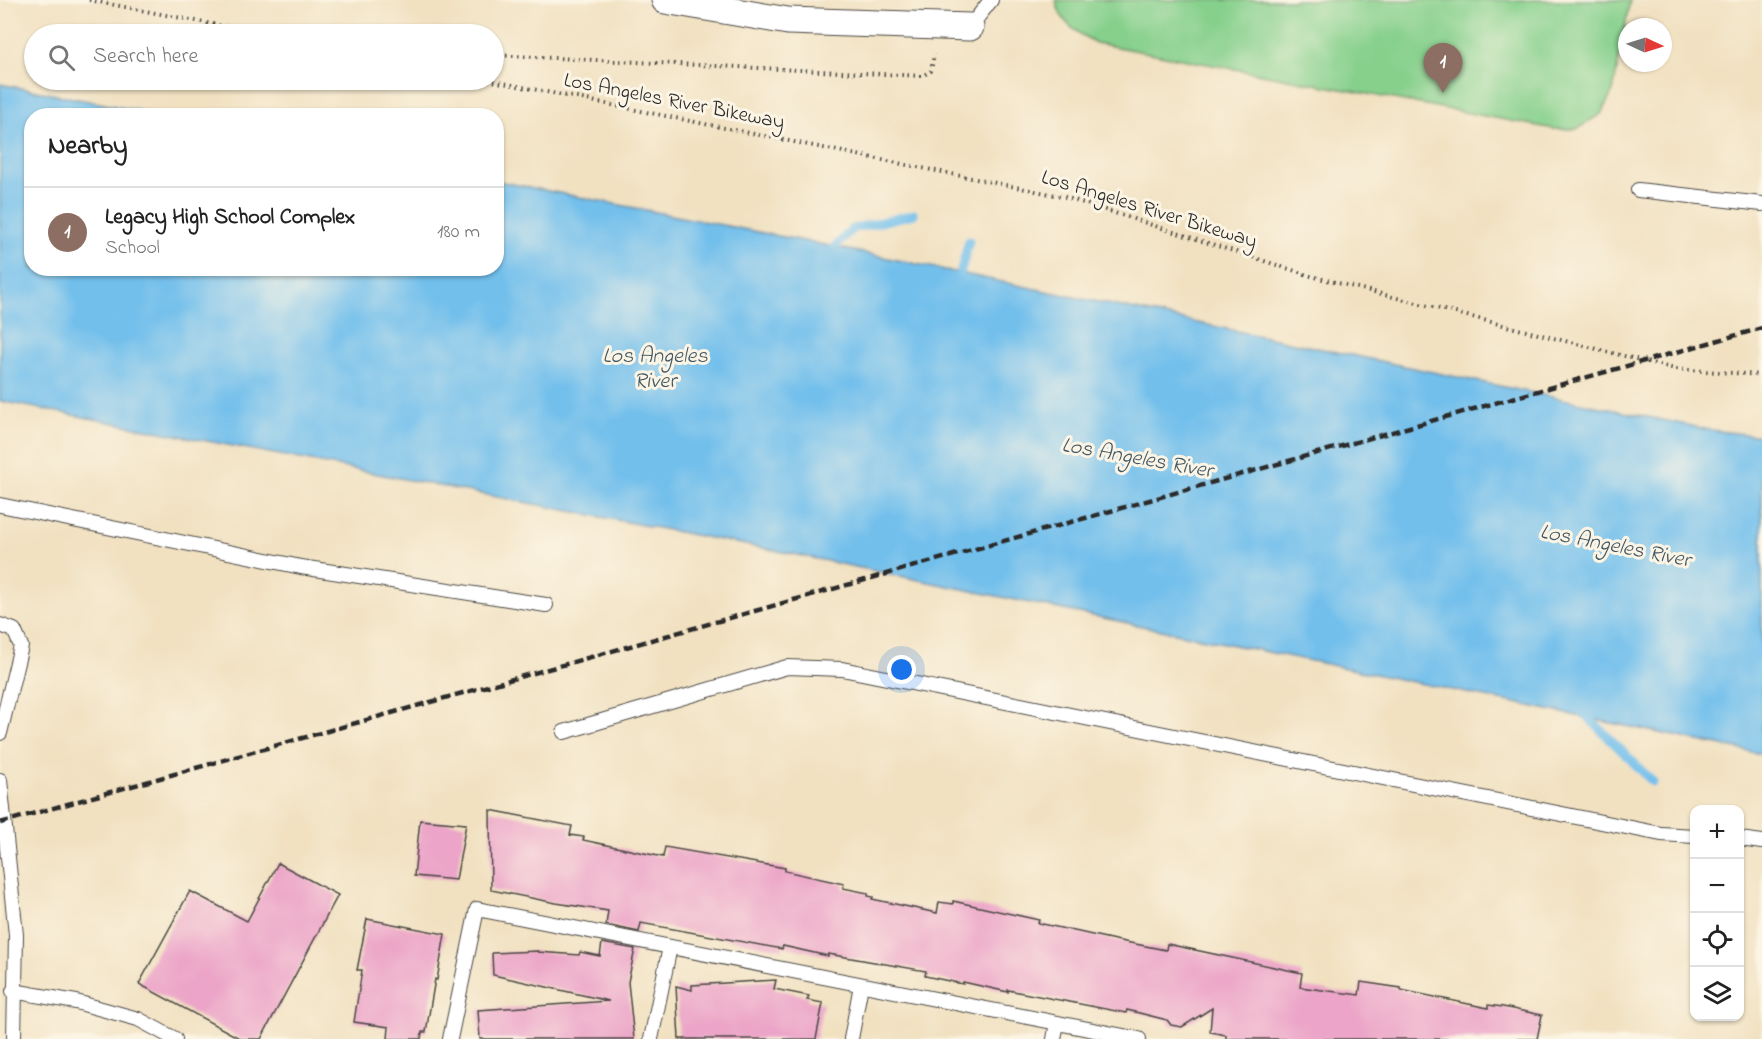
<!DOCTYPE html>
<meta charset="utf-8">
<style>
:root{--surface:#fff;--page:#f6f6f6;--text:#222;--muted:#767676;--line:#e0e0e0;--accent:#111827}
body{margin:0;font-family:"Indie Flower",sans-serif;background:var(--page);color:var(--text)}
.controls{position:absolute;right:18px;bottom:18px;display:grid;overflow:hidden;border-radius:12px;box-shadow:0 2px 4px #0004}
.controls button{width:54px;height:54px;display:grid;place-items:center;padding:0;border:0;border-bottom:2px solid var(--line);background:var(--surface);color:var(--text);font:30px sans-serif}
.compass{position:absolute;left:1618px;top:18px;width:54px;height:54px;border-radius:50%;background:var(--surface);box-shadow:0 2px 4px #0004;rotate:94deg}
.you{position:absolute;left:902px;top:670px;width:21px;height:21px;margin:-15px;border:4px solid #fff;border-radius:50%;background:#1a73e8;box-shadow:0 0 0 9px #1a73e833}
.badge{display:grid;place-items:center;width:39px;height:39px;border-radius:50%;background:var(--accent);color:#fff;font-size:20px;font-weight:700}
.pin{position:absolute;translate:-50% -50px;filter:drop-shadow(0 2px 3px #0008)}
.pin::after{content:'';position:absolute;top:32px;width:21px;height:18px;background:inherit;clip-path:polygon(0 0,100% 0,50% 100%)}
.list{margin:0;padding:0;list-style:none}
h2{display:flex;justify-content:space-between;align-items:center;height:78px;margin:0;padding:0 24px;font-size:26px}
h2 small{font-size:20px;font-weight:400;color:var(--muted)}
.list li{display:grid;grid-template-columns:39px 1fr auto;gap:18px;align-items:center;box-sizing:border-box;height:90px;padding:0 24px;border-top:2px solid var(--line)}
.list b{display:block;font-size:22px;white-space:nowrap}
.list p{margin:0;font-size:20px;white-space:nowrap;color:var(--muted)}
.list em{font-size:20px;font-style:normal;color:var(--muted)}
.icon{flex:none;width:33px;height:33px;fill:none;stroke:currentColor;stroke-width:2;stroke-linecap:round;stroke-linejoin:round}
.map{position:relative;flex:none;width:1762px;height:1039px;overflow:hidden}
.search{position:absolute;background:var(--surface);box-shadow:0 2px 4px #0004;left:24px;top:24px;width:480px;height:66px;display:flex;align-items:center;gap:15px;box-sizing:border-box;padding:0 21px;border-radius:33px;color:var(--muted);font-size:22px}
.panel{position:absolute;background:var(--surface);box-shadow:0 2px 4px #0004;left:24px;top:108px;width:480px;height:168px;border-radius:24px}
.map>svg:first-child{display:block}
.green{fill:#86d08c;stroke:#587e5c;stroke-width:1.5}
.water{fill:#72bfec;stroke:#4e758c;stroke-width:1.5}
.lines{fill:none;stroke-linecap:round;stroke-linejoin:round}
.stream{stroke:#72bfec;stroke-width:9}
.building{fill:#eca5c8}
.service-casing{stroke:#494642;stroke-width:16}
.minor-casing{stroke:#494642;stroke-width:29}
.path{stroke:#494642;stroke-width:4;stroke-dasharray:1.5 4.5;stroke-linecap:butt}
.service{stroke:#fff;stroke-width:14}
.minor{stroke:#fff;stroke-width:27}
.rail{stroke:#2b2b2b;stroke-width:4.5;stroke-dasharray:9 4.5;stroke-linecap:butt}
.labels{text-anchor:middle;dominant-baseline:central;stroke-width:6;stroke-linejoin:round;paint-order:stroke}
.street-label{font-size:21px;fill:#2b2b2b;stroke:#fcf5e5}
.water-label{font-size:22px;font-style:italic;fill:#405765;stroke:#fcf5e5}
</style>
<div class="map">
<svg width="1762" height="1039" viewBox="0 0 1762 1039">
<rect width="100%" height="100%" fill="#fcf5e5"/>
<filter id="ink" filterUnits="userSpaceOnUse"><feTurbulence type="fractalNoise" baseFrequency=".0167" numOctaves="2"/><feDisplacementMap in="SourceGraphic" scale="12" xChannelSelector="R" yChannelSelector="G"/><feConvolveMatrix kernelMatrix="1 2 1 2 8 2 1 2 1" color-interpolation-filters="sRGB"/></filter>
<filter id="wash" filterUnits="userSpaceOnUse"><feTurbulence type="fractalNoise" baseFrequency=".008" numOctaves="4" result="noise"/><feDisplacementMap in="SourceGraphic" scale="24" xChannelSelector="R" yChannelSelector="G"/><feGaussianBlur stdDeviation="1.35" result="paint"/><feColorMatrix in="noise" values="0 0 0 0 0 0 0 0 0 0 0 0 0 0 0 0 0 1.4 0 .05"/><feComposite in="paint" operator="in"/></filter>
<g filter="url(#wash)">
<rect width="100%" height="100%" fill="#f1e1c1"/>
<path class="green" d="M1056,0H1630L1613,91L1601,114L1577,129H1554L1096,43C1077,33 1060,23 1056,0Z"/>
<polygon class="water" points="0,84 161,115 32,116 32,268 496,268 497,181 835,247 1710,430 1762,436 1762,754 788,553 0,401"/>
<g class="lines">
<g class="stream">
<polyline points="827,255 852,229 914,214"/>
<polyline points="957,285 969,241"/>
<polyline points="1581,710 1653,782"/>
</g>
</g>
<g id="blocks">
<g class="building">
<polygon points="490,810 572,826 570,835 584,837 583,840 663,857 665,847 785,868 785,871 844,884 843,888 868,893 868,896 873,897 872,899 937,913 939,902 953,904 953,901 1039,920 1038,923 1115,940 1166,950 1167,944 1302,973 1300,987 1359,995 1361,982 1401,988 1401,990 1488,1008 1488,1005 1503,1007 1542,1015 1537,1039 1226,1039 1226,1035 1210,1032 1212,1008 1182,1027 1171,1025 1167,1020 1127,1010 1126,1013 1008,990 1008,992 963,982 963,984 925,976 926,971 828,954 828,956 783,946 782,949 641,923 639,932 606,925 608,911 556,903 491,890"/>
<polygon points="420,820 466,824 456,880 414,876"/>
<polygon points="278,863 338,895 261,1039 241,1039 139,984 190,891 247,921"/>
<polygon points="367,919 445,934 437,980 435,979 426,1032 422,1032 421,1039 388,1039 389,1027 354,1022 362,970 357,970"/>
<polygon points="602,943 635,949 628,982 634,1039 480,1039 478,1010 609,1001 493,975 492,953 538,951 538,952 579,955 580,952 600,956"/>
<polygon points="776,980 774,989 809,996 807,1000 823,1003 816,1039 679,1039 676,986 692,990 692,985"/>
</g>
</g>
</g>
<g filter="url(#ink)">
<use href="#blocks" fill-opacity="0" stroke="#494642" stroke-width="1.5"/>
<g class="lines">
<defs>
<g id="service">
<polyline points="970,27 991,0"/>
<polyline points="1638,190 1762,204"/>
<polyline points="0,505 301,567 546,605"/>
<polyline points="0,625 14,630 21,646 0,733"/>
<polyline points="564,732 787,667 842,669 1661,834 1694,836"/>
<polyline points="0,780 16,935 14,1039"/>
<polyline points="1740,839 1762,842"/>
<polyline points="13,991 76,1002 138,1019 175,1039"/>
<polyline points="450,1039 477,909 1139,1039"/>
<polyline points="651,1039 670,947"/>
<polyline points="851,1039 861,985"/>
<polyline points="1054,1039 1057,1023"/>
</g>
<polyline id="minor" points="665,0 788,21 970,27"/>
</defs>
<use href="#service" class="service-casing"/>
<use href="#minor" class="minor-casing"/>
<g class="path">
<polyline points="89,0 263,34"/>
<polyline points="494,55 922,76 931,71 934,54"/>
<polyline points="488,80 1065,197 1311,276 1675,369 1762,375"/>
</g>
<use href="#service" class="service"/>
<use href="#minor" class="minor"/>
<polyline class="rail" points="0,823 1762,328"/>
</g>
</g>
<g class="labels">
<g class="street-label">
<text transform="translate(674 102) rotate(11)">Los Angeles River Bikeway</text>
<text transform="translate(1149 210) rotate(17)">Los Angeles River Bikeway</text>
</g>
<g class="water-label">
<text x="655" y="357">Los Angeles<tspan x="655" dy="25">River</tspan></text>
<text transform="translate(1137 459) rotate(10)">Los Angeles River</text>
<text transform="translate(1615 547) rotate(11)">Los Angeles River</text>
</g>
</g>
</svg>
<div class="controls">
<button>+</button>
<button>−</button>
<button><svg class="icon" aria-label="locate" viewBox="0 0 24 24"><circle cx="12" cy="12" r="6"/><path d="M12 2v4M12 18v4M2 12h4M18 12h4"/></svg></button>
<button><svg class="icon" aria-label="layers" viewBox="0 0 24 24"><path d="M12 4l9 5-9 5-9-5zM3 14l9 5 9-5"/></svg></button>
</div>
<svg class="compass" viewBox="-18 -18 36 36"><path d="M0-13l5 13h-10z" fill="#e53935"/><path d="M0 13l5-13h-10z" fill="#767676"/></svg>
<div class="you"></div>
<div class="pin badge" style="left:1443px;top:93px;background:#8d6e63">1</div>
<div class="search"><svg class="icon" aria-label="search" viewBox="0 0 24 24"><circle cx="10" cy="10" r="6"/><path d="M15 15l6 6"/></svg>Search here</div>
<section class="panel">
<h2>Nearby<small></small></h2>
<ul class="list">
<li><span class="badge" style="background:#8d6e63">1</span><div><b>Legacy High School Complex</b><p>School</p></div><em>180 m</em></li>
</ul>
</section>
</div>
